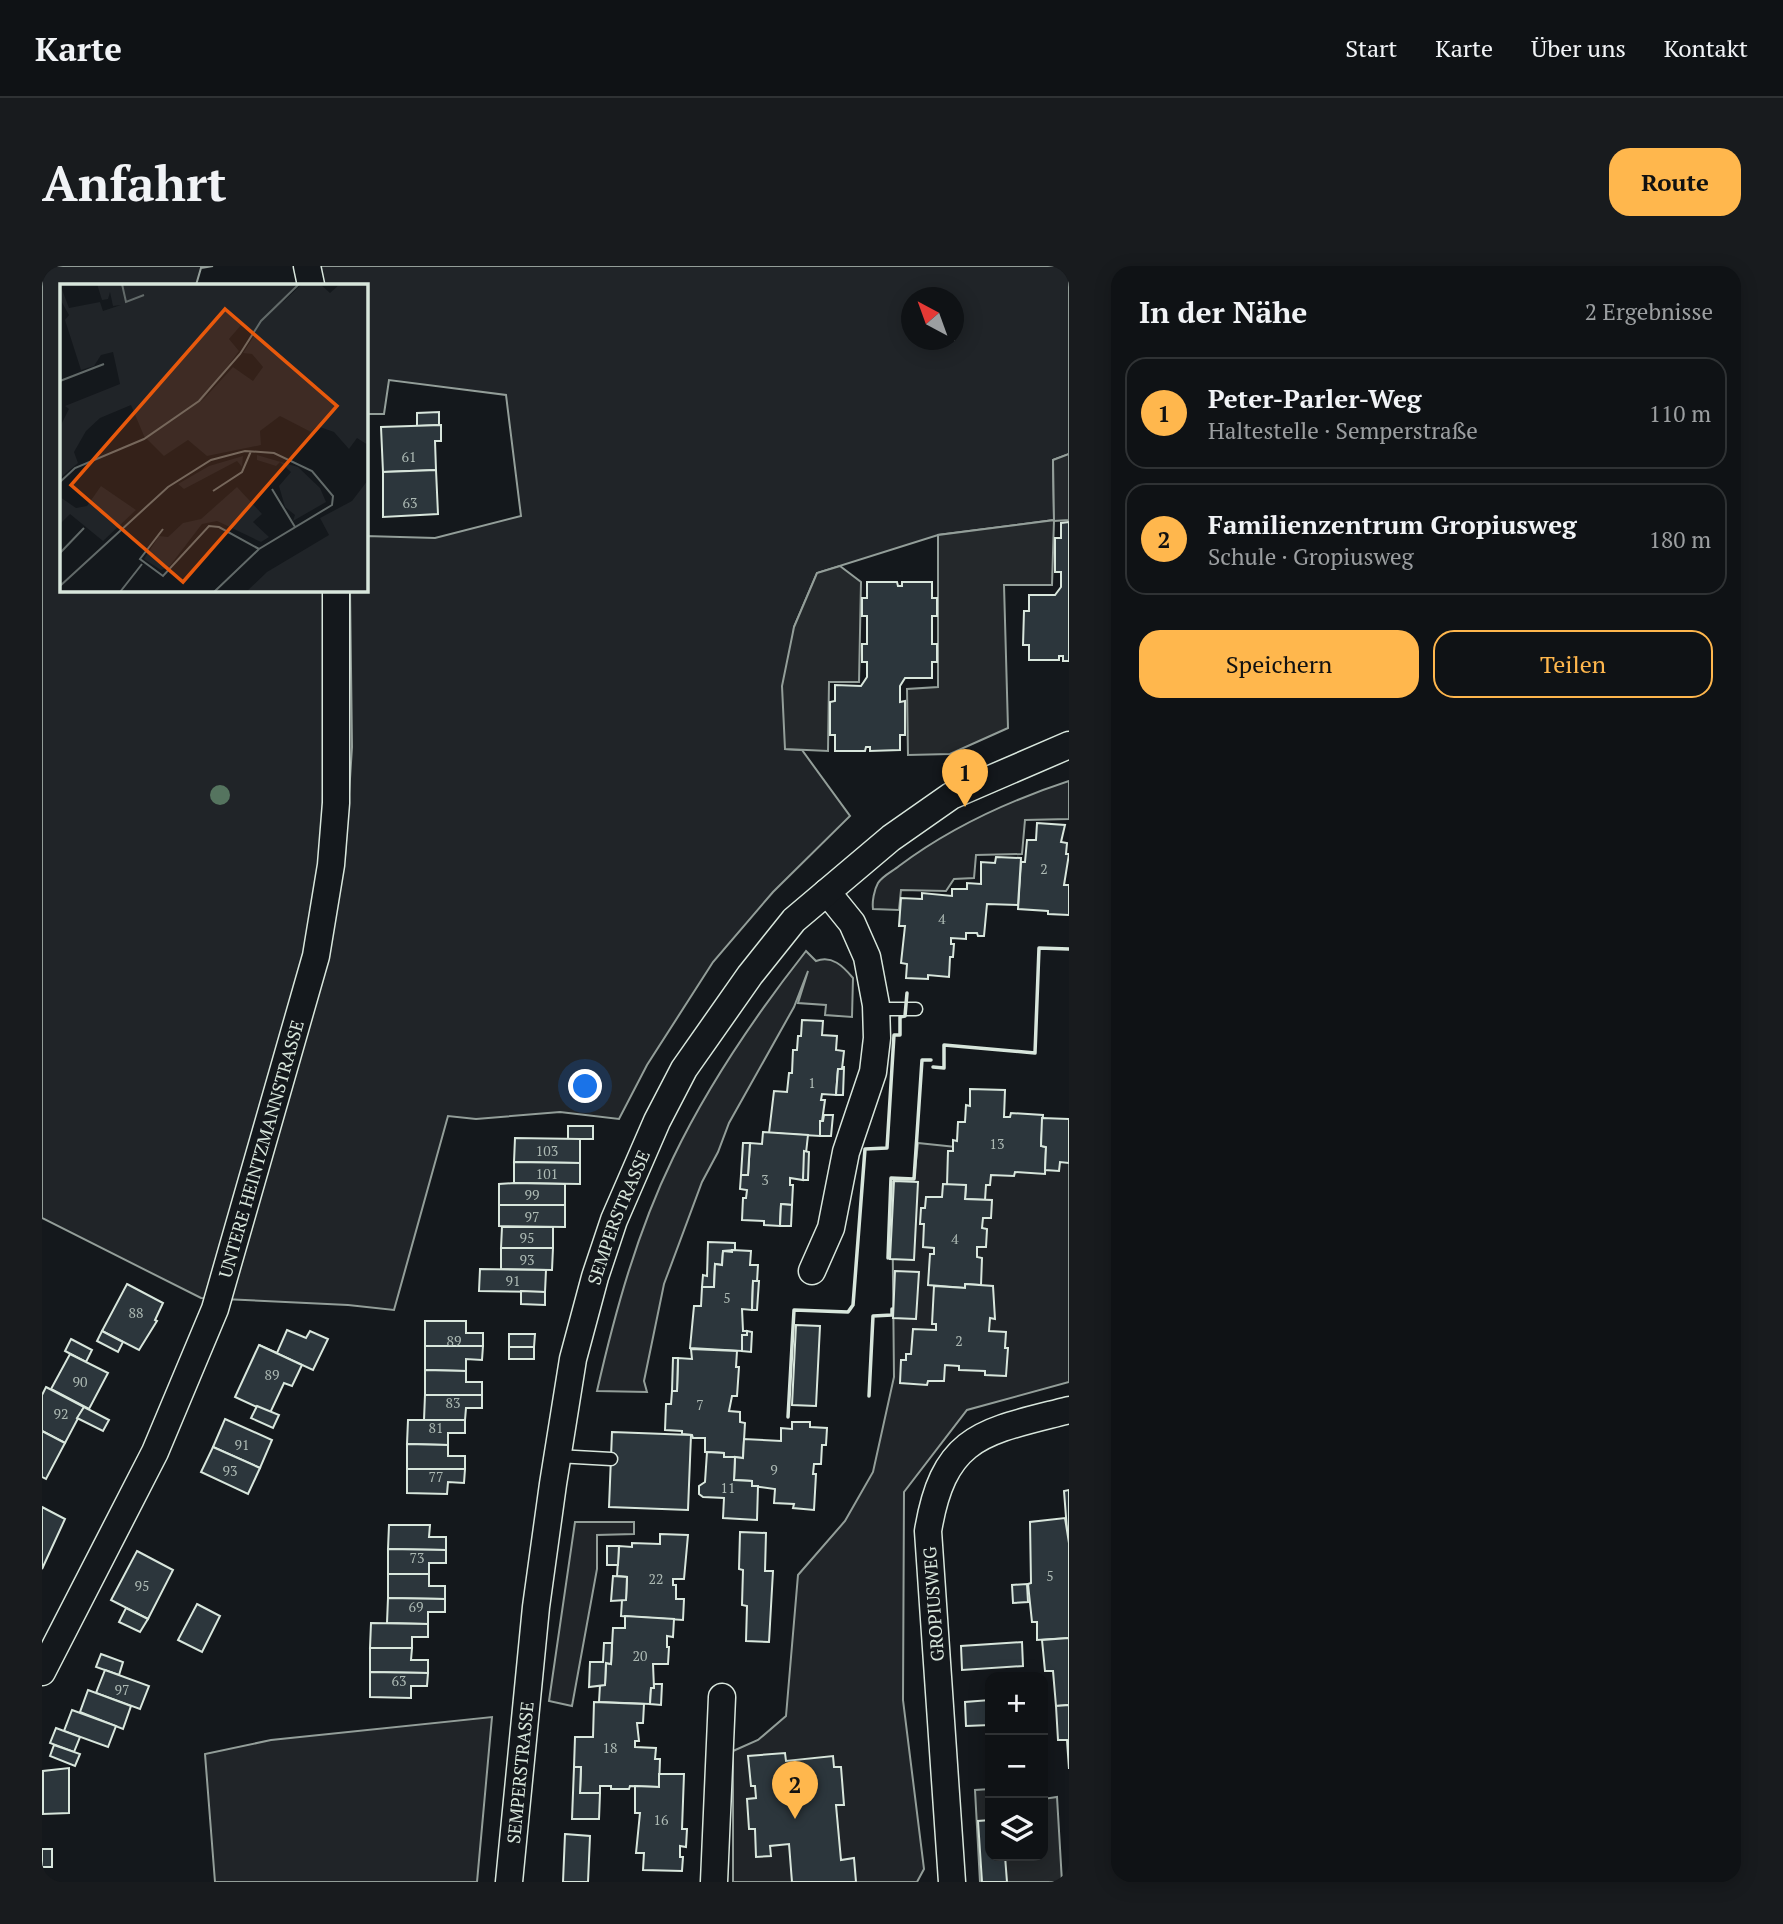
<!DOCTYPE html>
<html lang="de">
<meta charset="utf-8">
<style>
:root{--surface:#0f1215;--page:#181b1e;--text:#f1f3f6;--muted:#9b9ea0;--line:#2f3234;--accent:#ffb74d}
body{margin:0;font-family:"PT Serif",serif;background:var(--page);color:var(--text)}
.controls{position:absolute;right:21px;bottom:21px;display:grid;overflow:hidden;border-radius:14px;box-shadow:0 4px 18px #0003}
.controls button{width:63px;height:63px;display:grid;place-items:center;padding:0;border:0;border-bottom:2px solid var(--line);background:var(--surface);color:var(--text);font:35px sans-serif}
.compass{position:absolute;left:859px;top:21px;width:63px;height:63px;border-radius:50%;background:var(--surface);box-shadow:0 4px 18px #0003;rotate:319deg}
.you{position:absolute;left:544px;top:821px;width:24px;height:24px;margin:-18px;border:5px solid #fff;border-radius:50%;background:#1a73e8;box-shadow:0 0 0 10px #1a73e833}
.badge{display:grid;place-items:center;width:46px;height:46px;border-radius:50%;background:var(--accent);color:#111;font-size:23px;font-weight:700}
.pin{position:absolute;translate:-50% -58px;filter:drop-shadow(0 2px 4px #0008)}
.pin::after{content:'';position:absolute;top:37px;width:24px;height:21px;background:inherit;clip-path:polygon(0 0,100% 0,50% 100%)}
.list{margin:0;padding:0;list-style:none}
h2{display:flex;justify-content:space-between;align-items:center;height:91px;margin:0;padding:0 28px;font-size:30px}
h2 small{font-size:23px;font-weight:400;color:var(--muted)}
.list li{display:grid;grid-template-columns:46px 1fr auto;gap:21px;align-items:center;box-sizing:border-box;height:112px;margin:0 14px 14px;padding:0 14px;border:2px solid var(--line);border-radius:21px}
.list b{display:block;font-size:26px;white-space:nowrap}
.list p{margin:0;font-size:23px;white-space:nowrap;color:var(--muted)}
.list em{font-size:23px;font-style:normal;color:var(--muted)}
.actions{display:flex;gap:14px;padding:21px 28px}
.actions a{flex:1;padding:16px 0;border:2px solid var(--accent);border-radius:21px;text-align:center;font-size:24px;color:var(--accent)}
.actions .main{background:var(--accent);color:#111}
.icon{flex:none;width:38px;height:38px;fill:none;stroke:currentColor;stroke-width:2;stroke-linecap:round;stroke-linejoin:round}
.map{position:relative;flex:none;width:1027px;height:1616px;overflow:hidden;border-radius:21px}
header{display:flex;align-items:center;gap:42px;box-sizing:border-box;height:98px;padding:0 35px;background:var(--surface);border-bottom:2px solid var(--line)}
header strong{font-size:33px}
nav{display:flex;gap:38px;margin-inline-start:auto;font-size:24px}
.intro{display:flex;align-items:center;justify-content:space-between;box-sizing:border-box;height:168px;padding:0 42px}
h1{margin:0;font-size:49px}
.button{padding:18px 32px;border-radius:21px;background:var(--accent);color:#111;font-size:24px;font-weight:700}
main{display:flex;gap:42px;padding:0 42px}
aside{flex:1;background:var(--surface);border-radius:21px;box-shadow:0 4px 18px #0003}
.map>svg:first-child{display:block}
.green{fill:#202428;stroke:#939e99;stroke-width:2;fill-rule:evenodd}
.parking{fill:#24282b;stroke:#939e99;stroke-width:2}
.building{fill:#2c363c;stroke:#d8e6dc;stroke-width:2}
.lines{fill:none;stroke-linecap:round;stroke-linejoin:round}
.service-casing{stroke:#d8e6dc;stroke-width:15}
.minor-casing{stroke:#d8e6dc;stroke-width:29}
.service{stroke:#14181c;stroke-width:12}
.minor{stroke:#14181c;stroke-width:26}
.wall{stroke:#d8e6dc;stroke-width:3.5}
.tree{fill:#55745f}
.labels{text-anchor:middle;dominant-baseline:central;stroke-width:5;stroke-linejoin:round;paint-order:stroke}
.number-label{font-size:14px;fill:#adbab4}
.street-label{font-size:18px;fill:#d8e6dc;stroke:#14181c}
.inset-road{fill:none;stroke:#626a69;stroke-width:2}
.view{fill:#e8590c;fill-opacity:0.15;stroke:#e8590c;stroke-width:3.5}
.inset-edge{fill:none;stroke:#d8e6dc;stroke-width:3.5}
</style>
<header>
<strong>Karte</strong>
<nav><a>Start</a><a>Karte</a><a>Über uns</a><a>Kontakt</a></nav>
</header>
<div class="intro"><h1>Anfahrt</h1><a class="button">Route</a></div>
<main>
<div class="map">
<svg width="1027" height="1616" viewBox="0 0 1027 1616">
<rect width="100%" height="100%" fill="#14181c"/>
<g class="green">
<path d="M0,0H171L159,2L154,19H19V324H284L280,591H303L310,481L308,324H324V270L393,272L479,250L464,129L347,114L342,148H324V19H279L276,0H1027V188L1011,194L1012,254L896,269L775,307L752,361L743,483L760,484L808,550L731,626L671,696L605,799L577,853L518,846L434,853L406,850L352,1044L306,1039L159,1032L0,952ZM870,32H912V74H870Z"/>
<path d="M1027,515V553L983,554L980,588L934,589L932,612L912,613L904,625L859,624L857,644L831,643C830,636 832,624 836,617C840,610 851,605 857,600C909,561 966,535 1027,515Z"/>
<path d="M764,685L774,695C790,689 801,700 811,712L810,751L783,749L784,739L756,737L766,705L752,741L687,857L676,886L660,916L622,1018L602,1115L605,1126L555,1125C573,1046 595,966 631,892C667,817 713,750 764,685Z"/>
<polygon points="876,877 1027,893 1027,1116 925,1144 862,1226 861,1434 882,1603 875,1616 691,1616 691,1485 716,1474 744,1450 756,1309 803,1255 831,1206 852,1111 850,916 872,913"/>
<polygon points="533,1256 592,1256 592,1268 555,1269 555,1303 530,1440 507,1435"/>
<polygon points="450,1451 435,1616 173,1616 163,1488 229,1474"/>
</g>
<g class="parking">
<polygon points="1027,188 1027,254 1012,255 1010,319 962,319 966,462 908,488 866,489 865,423 896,421 896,269 1012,254 1011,194"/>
<polygon points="798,300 819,316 817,416 787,416 786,485 743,483 740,420 752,361 775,307"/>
<polygon points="948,1523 948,1590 1001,1590 1001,1533 1015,1531 1020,1616 938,1616 933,1524"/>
</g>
<g class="building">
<polygon points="397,146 397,159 375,160 375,147"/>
<polygon points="399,159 399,175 393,175 394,204 341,206 339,161"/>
<polygon points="394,204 396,248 341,251 341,206"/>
<polygon points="1027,256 1027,395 1021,395 1021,390 1017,390 1017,394 987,394 987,379 981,379 982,345 987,345 987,329 1013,329 1019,321 1019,306 1013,306 1013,272 1019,272 1019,257"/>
<polygon points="825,316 855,316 856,320 860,320 860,316 890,316 890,332 895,332 895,350 890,350 890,378 895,378 895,396 890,396 890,412 863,412 858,420 858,436 863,435 863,469 858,469 858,484 828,485 828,481 824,481 823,485 793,485 793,469 788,469 788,436 793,435 793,419 819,420 825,411 825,396 820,396 820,378 825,378 825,350 820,350 820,332 825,332"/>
<polygon points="995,557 1023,559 1019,576 1025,577 1024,588 1027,588 1022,619 1027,619 1027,649 1006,648 1006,645 976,643 979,596 983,596 985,574 994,574"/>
<polygon points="954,591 979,592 976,639 945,638 942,670 936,670 935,667 924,667 924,673 909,672 909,678 912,678 911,691 908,691 907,711 886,709 886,713 864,712 865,698 859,697 863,660 857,660 859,632 880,633 880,627 910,630 910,623 925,623 925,617 939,618 939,596 953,597"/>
<polygon points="760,754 781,755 780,769 795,770 794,784 802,785 800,803 796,803 794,829 780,828 779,834 783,834 778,870 727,867 732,825 745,826 747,807 750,807 751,784 755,784 756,770 759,770"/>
<polygon points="801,801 802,801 801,829 794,829 796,803 800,803"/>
<polygon points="928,823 963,824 962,851 968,851 969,847 1001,849 999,880 1004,881 1003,908 973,906 972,910 949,909 948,919 944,919 943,934 923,933 924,919 905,919 906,885 911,885 911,874 915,875 916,856 923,856 924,839 928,840"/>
<polygon points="782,849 791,849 789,870 778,870 778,855 781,855"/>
<polygon points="1000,852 1027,853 1027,897 1018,896 1017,905 1003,904 1004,881 999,880"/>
<rect x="526" y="860" width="25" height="13"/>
<polygon points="721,866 766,869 761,914 748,912 748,919 751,919 750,939 739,938 738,960 722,959 722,955 700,954 701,932 704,932 705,924 698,923 699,909 706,909 708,877 720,878"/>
<polygon points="473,872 538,873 538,897 472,896"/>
<polygon points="701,877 708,877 706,909 699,909"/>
<polygon points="762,885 767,886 766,914 761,914"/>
<polygon points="472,896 538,897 538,918 472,917"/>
<polygon points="852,915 876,916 872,994 848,993"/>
<polygon points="472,917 523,918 523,939 457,939 457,918"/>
<polygon points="901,918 924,919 923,933 950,934 949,952 941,952 940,962 945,963 944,981 935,981 935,991 940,992 939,1019 923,1018 923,1022 886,1019 888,988 892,988 892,982 881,981 882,958 878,958 879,942 883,942 884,931 900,931"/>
<polygon points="739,938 750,939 749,960 738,960"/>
<polygon points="457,939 523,939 523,961 457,960"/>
<polygon points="460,961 511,961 511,982 459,982"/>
<polygon points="666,976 693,977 693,984 681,985 680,999 673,998 672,1021 660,1021 661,1009 665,1010"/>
<polygon points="459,982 511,982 510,1004 459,1003"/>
<polygon points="690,984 709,985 708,999 716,999 715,1016 711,1015 710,1044 700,1043 701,1065 705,1065 705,1069 700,1069 700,1085 648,1082 652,1040 659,1040 660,1021 672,1021 673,998 680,999 681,985 690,986"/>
<polygon points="438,1003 504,1004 503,1026 437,1025"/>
<polygon points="853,1005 877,1006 874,1053 851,1052"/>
<polygon points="711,1015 717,1015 715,1044 710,1044"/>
<polygon points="85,1018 121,1037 113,1054 115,1055 97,1084 60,1065"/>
<polygon points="923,1018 951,1020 953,1053 948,1052 947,1065 964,1066 963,1082 966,1082 964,1110 943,1109 943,1105 917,1104 917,1100 903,1099 902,1115 886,1115 885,1119 858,1117 859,1094 864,1094 864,1088 869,1088 871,1063 894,1064 894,1058 890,1058 892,1020 923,1022"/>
<polygon points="479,1025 503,1026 503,1039 479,1038"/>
<polygon points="383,1055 424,1055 424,1067 441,1067 441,1080 383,1080"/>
<polygon points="754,1059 778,1060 774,1140 750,1139"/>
<polygon points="245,1064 264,1072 268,1065 286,1073 271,1104 217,1079 235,1087"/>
<polygon points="60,1065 81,1076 76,1086 55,1075"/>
<polygon points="705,1065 710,1066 709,1086 700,1085 700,1069 705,1069"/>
<polygon points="467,1068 493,1068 492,1081 467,1081"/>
<polygon points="29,1073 50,1084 44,1096 23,1085"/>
<polygon points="217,1079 260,1099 250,1120 242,1117 228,1147 193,1131"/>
<polygon points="383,1080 441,1080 440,1094 424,1093 424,1105 383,1104"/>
<rect x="467" y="1081" width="25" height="12"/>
<polygon points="649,1083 695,1085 694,1101 697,1101 695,1130 690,1130 687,1145 698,1146 698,1156 703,1157 701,1192 682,1191 682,1187 663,1186 663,1172 651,1172 650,1169 640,1168 640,1165 623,1164 624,1138 629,1138 630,1125 635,1125 636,1092 650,1093"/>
<polygon points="28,1088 66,1107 47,1143 9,1123"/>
<polygon points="631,1092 636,1092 635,1125 630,1125"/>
<polygon points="383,1104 424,1105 424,1116 440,1116 440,1129 383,1129"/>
<polygon points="4,1121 42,1141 23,1177 0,1165 0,1129"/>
<polygon points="383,1129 440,1129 440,1142 424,1142 423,1154 382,1154"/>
<polygon points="215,1140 237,1149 231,1162 209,1152"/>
<polygon points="42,1141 67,1154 61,1165 35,1152"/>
<polygon points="183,1153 230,1174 218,1202 171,1181"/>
<polygon points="366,1154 423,1154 423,1167 406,1167 406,1179 365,1178"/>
<polygon points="750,1156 768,1156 768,1161 785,1162 784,1179 780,1179 779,1198 772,1198 771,1208 774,1208 772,1244 751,1242 752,1238 732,1237 733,1223 710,1220 710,1215 692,1214 693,1191 701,1192 702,1173 739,1175 739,1162 750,1163"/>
<polygon points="0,1165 23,1177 4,1213 0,1211"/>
<polygon points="570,1166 649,1169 646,1244 567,1241"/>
<polygon points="365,1178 406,1179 406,1190 423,1190 423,1203 365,1203"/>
<polygon points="171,1181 218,1202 206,1228 159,1206"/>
<polygon points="665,1186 682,1187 682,1191 693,1191 692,1214 710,1215 710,1220 716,1220 715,1254 681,1252 682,1232 661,1231 657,1228 657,1220 663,1216"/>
<polygon points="365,1203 423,1203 422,1217 406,1216 405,1228 365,1227"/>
<polygon points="1027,1224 1027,1277 1026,1277 1022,1225"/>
<polygon points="0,1241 23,1253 0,1303"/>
<polygon points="1023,1252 1027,1277 1027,1372 995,1374 995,1356 990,1356 986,1318 989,1317 988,1256"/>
<polygon points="347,1259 388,1259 387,1271 404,1271 404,1284 346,1283"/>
<polygon points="698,1266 724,1267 723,1305 731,1305 727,1376 704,1375 705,1340 700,1339 701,1304 697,1303"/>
<polygon points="618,1268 646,1269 642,1313 631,1313 631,1319 634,1319 634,1333 642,1333 641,1354 579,1350 580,1334 584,1334 585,1311 575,1310 577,1280 590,1281 590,1277 618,1278"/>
<polygon points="565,1280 577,1280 576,1299 565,1299"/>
<polygon points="346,1283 404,1284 404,1297 387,1297 387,1308 346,1308"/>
<polygon points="95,1285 131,1304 106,1353 69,1334"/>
<polygon points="346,1308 387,1308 387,1320 403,1320 403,1333 346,1332"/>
<polygon points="571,1310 585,1311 584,1334 569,1335"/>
<polygon points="985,1318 986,1336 971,1337 970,1319"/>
<polygon points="346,1332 403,1333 403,1346 386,1346 386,1358 345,1357"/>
<polygon points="155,1338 178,1350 160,1386 136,1374"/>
<polygon points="84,1342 106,1353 98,1366 77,1356"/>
<polygon points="583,1350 632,1353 631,1371 625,1370 625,1381 627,1381 626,1398 611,1398 612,1422 609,1422 608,1438 557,1436 558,1419 563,1419 564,1397 569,1398 571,1362 583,1362"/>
<polygon points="329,1357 386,1358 386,1371 370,1371 370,1382 328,1382"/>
<polygon points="1027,1372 1027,1439 1014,1440 1011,1405 1003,1405 1000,1374"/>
<polygon points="980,1376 981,1400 920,1404 919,1380"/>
<polygon points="562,1377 570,1377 569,1398 564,1397 563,1419 547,1421 548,1396 561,1396"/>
<polygon points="328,1382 370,1382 369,1394 386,1394 386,1407 328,1406"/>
<polygon points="59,1388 81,1396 77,1409 54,1401"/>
<polygon points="63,1404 107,1420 98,1443 54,1427"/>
<polygon points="328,1406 386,1407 385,1420 369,1420 369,1432 328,1431"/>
<polygon points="612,1418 620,1418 619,1439 608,1438 609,1422 612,1422"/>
<polygon points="46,1424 89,1440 81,1463 38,1446"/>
<polygon points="948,1434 948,1459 924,1460 923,1436"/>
<polygon points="552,1436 602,1438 601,1457 595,1457 597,1475 593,1475 593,1481 614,1482 613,1493 618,1493 617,1521 588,1520 587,1523 569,1523 569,1520 558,1520 558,1527 538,1527 539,1501 532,1501 533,1471 551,1471"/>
<polygon points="1027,1439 1027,1503 1025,1474 1016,1474 1014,1440"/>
<polygon points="30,1444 74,1460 66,1481 22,1465"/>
<polygon points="14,1462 38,1471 32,1486 8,1477"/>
<polygon points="12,1479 38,1488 33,1500 8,1490"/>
<polygon points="743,1487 744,1495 791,1490 792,1501 799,1501 802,1539 794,1539 799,1594 812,1592 814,1616 750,1616 747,1578 728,1580 729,1590 714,1591 713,1563 707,1563 705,1533 714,1532 713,1520 709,1520 706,1490"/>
<polygon points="532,1501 539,1501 538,1527 558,1527 557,1553 530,1553"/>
<polygon points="27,1502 27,1547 1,1548 1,1505"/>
<polygon points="617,1508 642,1508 640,1563 645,1563 644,1581 638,1580 638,1591 641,1591 640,1605 601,1604 602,1587 594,1587 598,1547 593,1547 593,1520 617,1521"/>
<polygon points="948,1554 948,1590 963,1590 965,1616 940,1616 936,1555"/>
<polygon points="523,1568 548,1570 546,1616 521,1616"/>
<rect x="0" y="1583" width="10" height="18"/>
</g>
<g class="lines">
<defs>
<g id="service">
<polyline points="834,743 874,743"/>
<polyline points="515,1190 569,1193"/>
</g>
<g id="minor">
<polyline points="265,0 269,19"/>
<polyline points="770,1005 789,962 804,886 831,806 835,772 834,739 825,691 810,657 785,626"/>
<path id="s1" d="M0,1406L113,1186L173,1043L274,690L289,599L294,537V324"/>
<path id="s2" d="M467,1616L494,1341L511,1218L531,1093L553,1011L572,954L615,855L642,803L708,709L752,654L849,572L909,530L1027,479"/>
<polyline points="672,1616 680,1431"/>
<path d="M910,1616L886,1265C902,1168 942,1166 1027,1144"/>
</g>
</defs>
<use href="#service" class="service-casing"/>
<use href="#minor" class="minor-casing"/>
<use href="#service" class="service"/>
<use href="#minor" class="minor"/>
<g class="wall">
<polyline points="891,801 902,802 902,779 993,787 997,682 1027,683"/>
<polyline points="846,992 849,912 872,913 880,794 889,794"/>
<polyline points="827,1130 831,1050 850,1049 850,1043"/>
<polyline points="746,1151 752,1044 806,1046 811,1039 823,883 845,882 852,769 858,769 858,751 863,750 865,727"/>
</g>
</g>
<circle class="tree" cx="178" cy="529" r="10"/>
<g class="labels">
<g class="number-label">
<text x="367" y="190">61</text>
<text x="368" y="236">63</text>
<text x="1002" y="602">2</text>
<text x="900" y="652">4</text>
<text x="770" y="816">1</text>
<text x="955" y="877">13</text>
<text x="505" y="884">103</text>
<text x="505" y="907">101</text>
<text x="723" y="913">3</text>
<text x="490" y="928">99</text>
<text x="490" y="950">97</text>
<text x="485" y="971">95</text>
<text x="913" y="972">4</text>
<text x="485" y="993">93</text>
<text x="471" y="1014">91</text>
<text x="685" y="1031">5</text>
<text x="94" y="1046">88</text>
<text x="412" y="1074">89</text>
<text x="917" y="1074">2</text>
<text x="230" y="1108">89</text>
<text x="38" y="1115">90</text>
<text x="411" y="1136">83</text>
<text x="658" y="1138">7</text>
<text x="19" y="1147">92</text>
<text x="394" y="1161">81</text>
<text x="200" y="1178">91</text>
<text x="732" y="1203">9</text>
<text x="188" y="1204">93</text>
<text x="394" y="1210">77</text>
<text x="686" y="1221">11</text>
<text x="375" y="1291">73</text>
<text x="1008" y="1309">5</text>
<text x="614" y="1312">22</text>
<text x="100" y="1319">95</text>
<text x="374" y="1340">69</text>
<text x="598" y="1389">20</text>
<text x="357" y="1414">63</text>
<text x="80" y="1423">97</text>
<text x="568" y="1481">18</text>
<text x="619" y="1553">16</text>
</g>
<g class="street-label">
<text stroke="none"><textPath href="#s1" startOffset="569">UNTERE HEINTZMANNSTRASSE</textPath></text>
<text stroke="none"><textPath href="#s2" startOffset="676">SEMPERSTRASSE</textPath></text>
<text transform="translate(891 1338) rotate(-94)">GROPIUSWEG</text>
<text stroke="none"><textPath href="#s2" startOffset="110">SEMPERSTRASSE</textPath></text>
</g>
</g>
<g transform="translate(18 18)">
<rect width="308" height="308" fill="#14181c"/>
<path d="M0,0L9,24L40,18L43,27L61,21L53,22L50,8L48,15L42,16L37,0H237L222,19L242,0H260L270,9L280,0H308V161L297,154L289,165L274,148L257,142L251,148L220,132L200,147L201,161L147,172L128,156L104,172L84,152L71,121L40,134L26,147L14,168L18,179L0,194V143L9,125L5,122L60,100L53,68L41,71L34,82L21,86L5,36L9,31L0,15ZM182,40L196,49L183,69L192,70L203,83L193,97L173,83L141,118L179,67L169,55ZM197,171L238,183L260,204L266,218L233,237L235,231L225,223L219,202L231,188L220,178L216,182L197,176ZM183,172L182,183L177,177L124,205L118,200L149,182ZM308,196V308H186L207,288L269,251L260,234L292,217ZM41,202L76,226L43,257L10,230L0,240V213L16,224L27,222ZM177,203L202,230L193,238L209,253L201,258L157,237L142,240L109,283L101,286L84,275L99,252L108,253L123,239L141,235Z" fill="#202428" fill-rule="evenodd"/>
<path class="inset-road" d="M62,0L66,18L84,11M0,97L44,80M0,198L15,184L84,155L139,117L180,70L201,37L239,0M212,205L235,243M153,207L182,188L191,167M103,245L80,275L103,292L149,242L159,243L199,265M0,269L24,244M0,302L108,203L151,176L185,167L214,169L252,187L273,212L272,221L199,265L154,308M60,308L82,280"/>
<path class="view" d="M165,25L277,122L123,298L11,201Z"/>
<rect width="308" height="308" class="inset-edge"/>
</g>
</svg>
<div class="controls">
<button>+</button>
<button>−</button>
<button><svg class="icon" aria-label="layers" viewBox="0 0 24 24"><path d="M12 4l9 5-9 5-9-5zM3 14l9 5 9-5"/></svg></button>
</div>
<svg class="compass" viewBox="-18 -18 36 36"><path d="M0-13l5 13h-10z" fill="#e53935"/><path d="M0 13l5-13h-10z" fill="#9b9ea0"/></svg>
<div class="you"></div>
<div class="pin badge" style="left:923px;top:541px">1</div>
<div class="pin badge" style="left:753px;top:1553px">2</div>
</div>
<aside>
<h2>In der Nähe<small>2 Ergebnisse</small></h2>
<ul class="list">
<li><span class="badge">1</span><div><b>Peter-Parler-Weg</b><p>Haltestelle · Semperstraße</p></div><em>110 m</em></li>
<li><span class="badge">2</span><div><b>Familienzentrum Gropiusweg</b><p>Schule · Gropiusweg</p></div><em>180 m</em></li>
</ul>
<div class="actions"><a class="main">Speichern</a><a>Teilen</a></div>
</aside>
</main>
